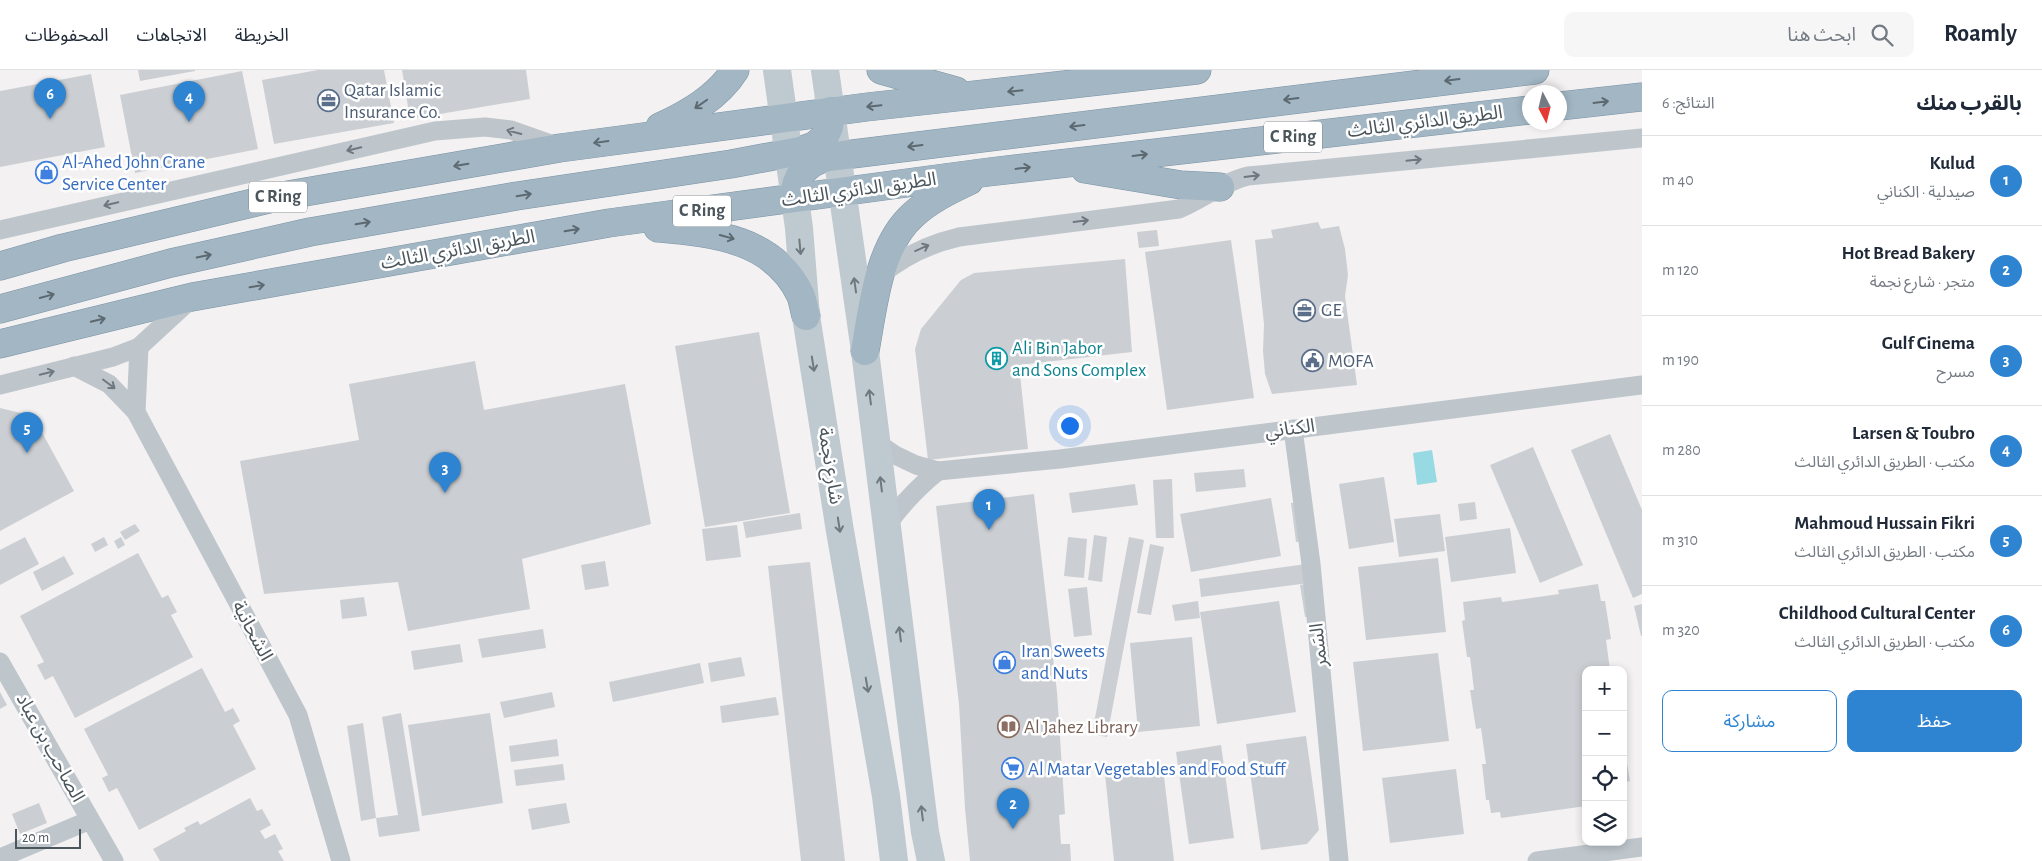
<!DOCTYPE html>
<html lang="ar">
<meta charset="utf-8">
<style>
:root{--surface:#fff;--page:#f6f6f7;--text:#1f2937;--muted:#747a83;--line:#e0e1e3;--accent:#2e84d1}
body{margin:0;font-family:"Alegreya Sans","Noto Sans Arabic",sans-serif;background:var(--page);color:var(--text);direction:rtl}
.controls{position:absolute;right:15px;bottom:15px;display:grid;overflow:hidden;border-radius:10px;box-shadow:0 2px 8px #0003}
.controls button{width:45px;height:45px;display:grid;place-items:center;padding:0;border:0;border-bottom:1px solid var(--line);background:var(--surface);color:var(--text);font:25px sans-serif}
.compass{position:absolute;left:1522px;top:15px;width:45px;height:45px;border-radius:50%;background:var(--surface);box-shadow:0 2px 8px #0003;rotate:173deg}
.scale{position:absolute;left:15px;bottom:12px;width:66px;box-sizing:border-box;padding-left:5px;border:2px solid #4b565c;border-top:0;font-size:14px;line-height:18px;white-space:nowrap;color:#4b565c;-webkit-text-stroke:4px #fff;paint-order:stroke}
.you{position:absolute;left:1069px;top:355px;width:18px;height:18px;margin:-12px;border:4px solid #fff;border-radius:50%;background:#1a73e8;box-shadow:0 0 0 8px #1a73e833}
.badge{display:grid;place-items:center;width:32px;height:32px;border-radius:50%;background:var(--accent);color:#fff;font-size:16px;font-weight:700}
.pin{position:absolute;translate:-50% -41px;filter:drop-shadow(0 1px 2px #0008)}
.pin::after{content:'';position:absolute;top:26px;width:18px;height:15px;background:inherit;clip-path:polygon(0 0,100% 0,50% 100%)}
.list{margin:0;padding:0;list-style:none}
h2{display:flex;justify-content:space-between;align-items:center;height:65px;margin:0;padding:0 20px;font-size:21px}
h2 small{font-size:16px;font-weight:400;color:var(--muted)}
.list li{display:grid;grid-template-columns:32px 1fr auto;gap:15px;align-items:center;box-sizing:border-box;height:90px;padding:0 20px;border-top:1px solid var(--line)}
.list b{display:block;font-size:19px;white-space:nowrap}
.list p{margin:0;font-size:16px;white-space:nowrap;color:var(--muted)}
.list em{font-size:16px;font-style:normal;color:var(--muted)}
.actions{display:flex;gap:10px;padding:15px 20px}
.actions a{flex:1;padding:11px 0;border:1px solid var(--accent);border-radius:10px;text-align:center;font-size:18px;color:var(--accent)}
.actions .main{background:var(--accent);color:#fff}
.icon{flex:none;width:28px;height:28px;fill:none;stroke:currentColor;stroke-width:2;stroke-linecap:round;stroke-linejoin:round}
.map{position:relative;flex:none;width:1642px;height:791px;overflow:hidden;direction:ltr}
header{display:flex;align-items:center;gap:30px;box-sizing:border-box;height:70px;padding:0 25px;background:var(--surface);border-bottom:1px solid var(--line)}
header strong{font-size:24px}
nav{display:flex;gap:28px;margin-inline-start:auto;font-size:18px}
.search{width:350px;height:45px;background:var(--page);display:flex;align-items:center;gap:12px;box-sizing:border-box;padding:0 18px;border-radius:10px;color:var(--muted);font-size:19px}
main{display:flex}
aside{flex:1;background:var(--surface)}
.map>svg:first-child{display:block}
.water{fill:#97dae3}
.building{fill:#cbcfd3}
.lines{fill:none;stroke-linecap:round;stroke-linejoin:round}
.trunk-casing{stroke:#7a93a6;stroke-width:29}
.minor{stroke:#bec6cc;stroke-width:19}
.secondary{stroke:#bfc9d0;stroke-width:28}
.trunk{stroke:#a2b6c3;stroke-width:28}
.oneway{stroke:#5c6971}
.oneway2{stroke:#6e787e}
.oneway3{stroke:#6e787f}
.labels{text-anchor:middle;dominant-baseline:central;stroke-width:5;stroke-linejoin:round;paint-order:stroke}
.shield{fill:#fff;stroke:#81898d;stroke-width:1}
.shield-label{font-size:18px;font-weight:bold;fill:#4b565c}
.service-label{font-size:19px;fill:#4e5e75;stroke:#fff;text-anchor:start}
.street-label{font-size:19px;fill:#4b565c;stroke:#fff}
.shop-label{font-size:19px;fill:#366cbe;stroke:#fff;text-anchor:start}
.culture-label{font-size:19px;fill:#0d838f;stroke:#fff;text-anchor:start}
.education-label{font-size:19px;fill:#785e54;stroke:#fff;text-anchor:start}
</style>
<header>
<strong>Roamly</strong>
<div class="search"><svg class="icon" aria-label="search" viewBox="0 0 24 24"><circle cx="10" cy="10" r="6"/><path d="M15 15l6 6"/></svg>ابحث هنا</div>
<nav><a>الخريطة</a><a>الاتجاهات</a><a>المحفوظات</a></nav>
</header>
<main>
<aside>
<h2>بالقرب منك<small>النتائج: 6</small></h2>
<ul class="list">
<li><span class="badge">1</span><div><b>Kulud</b><p>صيدلية · الكناني</p></div><em>40 m</em></li>
<li><span class="badge">2</span><div><b>Hot Bread Bakery</b><p>متجر · شارع نجمة</p></div><em>120 m</em></li>
<li><span class="badge">3</span><div><b>Gulf Cinema</b><p>مسرح</p></div><em>190 m</em></li>
<li><span class="badge">4</span><div><b>Larsen &amp; Toubro</b><p>مكتب · الطريق الدائري الثالث</p></div><em>280 m</em></li>
<li><span class="badge">5</span><div><b>Mahmoud Hussain Fikri</b><p>مكتب · الطريق الدائري الثالث</p></div><em>310 m</em></li>
<li><span class="badge">6</span><div><b>Childhood Cultural Center</b><p>مكتب · الطريق الدائري الثالث</p></div><em>320 m</em></li>
</ul>
<div class="actions"><a class="main">حفظ</a><a>مشاركة</a></div>
</aside>
<div class="map">
<svg width="1642" height="791" viewBox="0 0 1642 791">
<rect width="100%" height="100%" fill="#f3f1f1"/>
<polygon class="water" points="1432,380 1437,412 1417,415 1413,383"/>
<g class="building">
<polygon points="138,0 195,0 195,1 140,11"/>
<polygon points="318,0 384,0 394,53 274,74 262,10"/>
<polygon points="402,0 526,0 530,29 410,49"/>
<polygon points="242,1 258,79 135,103 120,25"/>
<polygon points="91,4 105,77 0,97 0,21"/>
<polygon points="1318,152 1321,159 1339,156 1345,179 1348,205 1345,226 1357,315 1272,324 1265,304 1263,281 1264,254 1255,170 1273,168 1271,160"/>
<polygon points="1157,160 1159,176 1139,178 1137,162"/>
<polygon points="1231,170 1254,328 1167,340 1145,182"/>
<polygon points="1125,189 1132,282 1019,295 1028,379 928,390 915,279 921,259 961,210 974,203"/>
<polygon points="759,262 790,443 705,457 675,276"/>
<polygon points="475,291 484,340 625,314 651,454 522,489 530,539 408,561 398,512 264,524 240,391 359,370 349,314"/>
<polygon points="0,338 33,346 74,421 0,461"/>
<polygon points="1610,364 1642,440 1642,524 1633,528 1571,380"/>
<polygon points="1533,377 1583,495 1540,513 1490,395"/>
<polygon points="1244,399 1246,417 1196,422 1194,403"/>
<polygon points="1384,407 1394,472 1349,479 1339,414"/>
<polygon points="1172,409 1174,468 1156,468 1153,410"/>
<polygon points="1135,414 1138,435 1072,443 1069,423"/>
<polygon points="1034,424 1057,622 1065,744 1059,745 1061,774 1070,774 1071,791 970,791 965,738 959,634 936,436"/>
<polygon points="1271,428 1281,486 1191,502 1180,444"/>
<polygon points="1300,432 1305,471 1296,472 1291,433"/>
<polygon points="1475,432 1477,449 1460,451 1458,434"/>
<polygon points="800,443 802,459 746,468 743,452"/>
<polygon points="1440,444 1445,481 1399,487 1394,449"/>
<polygon points="135,454 140,461 125,470 120,462"/>
<polygon points="737,455 741,487 706,491 702,459"/>
<polygon points="1510,458 1516,503 1451,512 1445,467"/>
<polygon points="1094,465 1107,467 1102,512 1088,510"/>
<polygon points="25,467 39,494 0,515 0,480"/>
<polygon points="104,467 108,475 95,482 91,474"/>
<polygon points="121,467 125,475 118,479 114,471"/>
<polygon points="1068,467 1087,469 1084,508 1064,506"/>
<polygon points="1129,467 1144,470 1107,667 1092,664"/>
<polygon points="1150,474 1164,477 1151,545 1137,543"/>
<polygon points="138,483 162,528 168,525 177,542 171,545 193,587 75,648 53,606 45,610 37,595 44,592 20,546"/>
<polygon points="64,486 74,504 42,521 33,502"/>
<polygon points="1438,488 1446,562 1366,570 1358,497"/>
<polygon points="605,491 609,516 585,520 581,495"/>
<polygon points="810,492 845,791 801,791 768,496"/>
<polygon points="1306,494 1309,513 1201,527 1199,509"/>
<polygon points="1310,513 1316,546 1305,547 1300,515"/>
<polygon points="1598,514 1601,531 1605,531 1611,569 1606,570 1610,600 1586,600 1586,736 1501,748 1500,742 1491,743 1489,730 1486,730 1482,694 1486,694 1481,658 1476,659 1470,620 1474,620 1470,587 1467,587 1462,551 1465,550 1463,532 1501,527 1502,532 1559,524 1558,520"/>
<polygon points="1087,517 1092,565 1074,567 1068,519"/>
<polygon points="364,527 367,546 342,549 340,530"/>
<polygon points="1198,531 1200,548 1175,551 1172,535"/>
<polygon points="1279,531 1296,642 1217,654 1200,542"/>
<polygon points="1642,534 1642,566 1641,566 1634,536"/>
<polygon points="543,559 546,578 482,588 478,569"/>
<polygon points="1192,567 1200,656 1138,662 1130,573"/>
<polygon points="460,574 463,592 414,600 411,581"/>
<polygon points="1438,583 1449,671 1363,681 1353,592"/>
<polygon points="741,587 745,606 711,612 708,593"/>
<polygon points="700,593 704,613 613,632 609,612"/>
<polygon points="202,598 225,642 233,638 240,651 233,655 256,699 139,760 117,718 109,722 102,708 108,705 84,659"/>
<polygon points="0,622 7,635 0,639"/>
<polygon points="552,622 555,637 504,648 500,632"/>
<polygon points="776,627 779,645 722,653 720,636"/>
<polygon points="401,643 420,761 379,767 376,748 398,745 382,647"/>
<polygon points="490,643 503,733 422,746 408,655"/>
<polygon points="363,653 376,748 361,751 347,656"/>
<polygon points="1306,666 1319,760 1307,774 1261,780 1246,674"/>
<polygon points="557,669 559,686 511,692 509,676"/>
<polygon points="1623,671 1630,711 1625,712 1627,725 1623,726"/>
<polygon points="1221,675 1234,768 1189,774 1176,682"/>
<polygon points="563,694 565,710 516,716 514,700"/>
<polygon points="1163,698 1174,791 1114,791 1105,704"/>
<polygon points="1456,699 1464,764 1390,773 1382,708"/>
<polygon points="250,728 257,741 262,739 271,755 260,761 265,769 275,764 283,779 278,781 284,791 160,791 153,779 186,761 184,758 198,751 200,755"/>
<polygon points="39,733 47,753 20,764 12,744"/>
<polygon points="566,733 570,753 532,760 528,739"/>
</g>
<g class="lines">
<defs>
<g id="trunk">
<polyline points="881,0 956,21"/>
<polyline points="1560,36 1642,27"/>
<path d="M660,57C688,44 718,27 735,0"/>
<polyline points="1085,99 1181,115 1220,117"/>
<path d="M794,128C795,106 806,92 828,87L1535,0"/>
<path d="M658,158C712,163 773,168 800,224C803,230 804,239 806,246"/>
<polyline points="0,196 63,178 282,126 560,78 867,37 1197,0"/>
<polyline points="0,239 171,193 310,162 517,126 731,94 800,81 814,76 824,68 829,57 831,41"/>
<polyline points="0,274 192,227 609,153 989,102 1530,40"/>
<path d="M865,281C873,238 878,176 913,145C929,130 950,120 969,111"/>
</g>
</defs>
<use href="#trunk" class="trunk-casing"/>
<g class="minor">
<polyline points="0,160 435,61 485,57 511,60 559,77"/>
<path d="M881,205C905,185 929,174 959,167L1179,139C1203,129 1223,112 1248,106L1642,68"/>
<polyline points="74,296 109,314 136,342 298,645 341,791"/>
<polyline points="0,315 113,287 139,277 190,230"/>
<polyline points="136,342 139,277"/>
<polyline points="1293,359 1311,494 1339,791"/>
<polyline points="876,372 895,385 916,395 938,401 1060,389 1642,315"/>
<path d="M887,455C902,434 918,417 938,401"/>
<polyline points="0,592 114,791"/>
<polyline points="0,788 90,750"/>
<polyline points="1537,791 1642,777"/>
</g>
<g class="secondary">
<polyline points="777,0 799,158 806,246 840,461 886,726 894,791"/>
<polyline points="825,0 865,281 925,762 931,791"/>
</g>
<use href="#trunk" class="trunk"/>
</g>
<defs><path id="oneway-shaft" d="M-6 0H5M1.5-3L5.5 0L1.5 3" fill="none" stroke-width="1.6" stroke-linecap="round" stroke-linejoin="round" transform="scale(1.25)"/></defs>
<g class="oneway">
<use href="#oneway-shaft" transform="translate(1452 10) rotate(173)"/>
<use href="#oneway-shaft" transform="translate(1015 21) rotate(174)"/>
<use href="#oneway-shaft" transform="translate(1291 29) rotate(173)"/>
<use href="#oneway-shaft" transform="translate(1601 32) rotate(-7)"/>
<use href="#oneway-shaft" transform="translate(701 34) rotate(145)"/>
<use href="#oneway-shaft" transform="translate(874 36) rotate(174)"/>
<use href="#oneway-shaft" transform="translate(1077 56) rotate(173)"/>
<use href="#oneway-shaft" transform="translate(601 72) rotate(172)"/>
<use href="#oneway-shaft" transform="translate(915 76) rotate(173)"/>
<use href="#oneway-shaft" transform="translate(1140 85) rotate(-7)"/>
<use href="#oneway-shaft" transform="translate(461 95) rotate(170)"/>
<use href="#oneway-shaft" transform="translate(1023 98) rotate(-7)"/>
<use href="#oneway-shaft" transform="translate(524 125) rotate(-9)"/>
<use href="#oneway-shaft" transform="translate(363 153) rotate(-10)"/>
<use href="#oneway-shaft" transform="translate(572 160) rotate(-10)"/>
<use href="#oneway-shaft" transform="translate(727 167) rotate(15)"/>
<use href="#oneway-shaft" transform="translate(204 186) rotate(-12)"/>
<use href="#oneway-shaft" transform="translate(257 216) rotate(-10)"/>
<use href="#oneway-shaft" transform="translate(47 226) rotate(-15)"/>
<use href="#oneway-shaft" transform="translate(98 250) rotate(-14)"/>
</g>
<g class="oneway2">
<use href="#oneway-shaft" transform="translate(514 62) rotate(-165)"/>
<use href="#oneway-shaft" transform="translate(354 79) rotate(167)"/>
<use href="#oneway-shaft" transform="translate(1414 90) rotate(-6)"/>
<use href="#oneway-shaft" transform="translate(1252 106) rotate(-7)"/>
<use href="#oneway-shaft" transform="translate(111 134) rotate(167)"/>
<use href="#oneway-shaft" transform="translate(1081 151) rotate(-7)"/>
<use href="#oneway-shaft" transform="translate(922 178) rotate(-24)"/>
<use href="#oneway-shaft" transform="translate(47 303) rotate(-14)"/>
<use href="#oneway-shaft" transform="translate(109 314) rotate(37)"/>
</g>
<g class="oneway3">
<use href="#oneway-shaft" transform="translate(800 177) rotate(85)"/>
<use href="#oneway-shaft" transform="translate(855 215) rotate(-98)"/>
<use href="#oneway-shaft" transform="translate(813 294) rotate(81)"/>
<use href="#oneway-shaft" transform="translate(870 327) rotate(-97)"/>
<use href="#oneway-shaft" transform="translate(881 414) rotate(-97)"/>
<use href="#oneway-shaft" transform="translate(839 455) rotate(81)"/>
<use href="#oneway-shaft" transform="translate(900 564) rotate(-97)"/>
<use href="#oneway-shaft" transform="translate(867 615) rotate(80)"/>
<use href="#oneway-shaft" transform="translate(922 743) rotate(-97)"/>
</g>
<defs>
<symbol id="office-ring" viewBox="-11 -11 22 22"><circle r="9.5" fill="#fff" stroke="#5c6f8a" stroke-width="1.5"/><path d="M-6-3h4V-5.5h4V-3h4V5H-6ZM-1-4.5V-3h2v-1.5ZM-6 0V1H6V0Z" fill="#5c6f8a"/></symbol>
<symbol id="shop-ring" viewBox="-11 -11 22 22"><circle r="9.5" fill="#fff" stroke="#3f7fe0" stroke-width="1.5"/><path d="M-5-2.5h2.3a2.7 3.5 0 0 1 5.4 0H5L5.5 6h-11ZM-1.5-2.5h3a1.5 2.3 0 0 0-3 0Z" fill="#3f7fe0"/></symbol>
<symbol id="building-ring" viewBox="-11 -11 22 22"><circle r="9.5" fill="#fff" stroke="#0f9aa8" stroke-width="1.5"/><path d="M-4-6H4V6H1V3H-1V6H-4ZM-2.5-4.3h1.7v1.8h-1.7ZM.8-4.3h1.7v1.8H.8ZM-2.5-1h1.7V.8h-1.7ZM.8-1h1.7V.8H.8Z" fill="#0f9aa8"/></symbol>
<symbol id="civic-ring" viewBox="-11 -11 22 22"><circle r="9.5" fill="#fff" stroke="#5c6f8a" stroke-width="1.5"/><path d="M-.6-6.5H3V-4.5H.6V-3L4-1V1h2V6H-6V1h2V-1L-.6-3ZM-1.2 2.5V6h2.4V2.5Z" fill="#5c6f8a"/></symbol>
<symbol id="library-ring" viewBox="-11 -11 22 22"><circle r="9.5" fill="#fff" stroke="#8d6e63" stroke-width="1.5"/><path d="M-6-4Q-3-5.5-.7-3.5V5Q-3 3-6 4ZM6-4Q3-5.5 .7-3.5V5Q3 3 6 4Z" fill="#8d6e63"/></symbol>
<symbol id="supermarket-ring" viewBox="-11 -11 22 22"><circle r="9.5" fill="#fff" stroke="#3f7fe0" stroke-width="1.5"/><path d="M-6-5.5h2.5l.6 2H6L4.5 2H-2.5L-4.4-4H-6ZM-1.5 3.2a1.3 1.3 0 1 0 .1 0ZM3 3.2a1.3 1.3 0 1 0 .1 0Z" fill="#3f7fe0"/></symbol>
</defs>
<g fill-rule="evenodd">
<use href="#office-ring" x="316" y="18" width="25" height="25"/>
<use href="#shop-ring" x="34" y="90" width="25" height="25"/>
<use href="#office-ring" x="1292" y="228" width="25" height="25"/>
<use href="#building-ring" x="984" y="276" width="25" height="25"/>
<use href="#civic-ring" x="1300" y="278" width="25" height="25"/>
<use href="#shop-ring" x="992" y="580" width="25" height="25"/>
<use href="#library-ring" x="996" y="644" width="25" height="25"/>
<use href="#supermarket-ring" x="1000" y="686" width="25" height="25"/>
</g>
<g class="labels">
<g class="shield">
<rect x="1264" y="51.5" width="58" height="31" rx="4"/>
<rect x="249" y="111.5" width="58" height="31" rx="4"/>
<rect x="673" y="125.5" width="58" height="31" rx="4"/>
</g>
<g class="shield-label">
<text x="1293" y="67">C Ring</text>
<text x="278" y="127">C Ring</text>
<text x="702" y="141">C Ring</text>
</g>
<g class="service-label">
<text x="344" y="20">Qatar Islamic<tspan x="344" dy="22">Insurance Co.</tspan></text>
<text x="1321" y="240">GE</text>
<text x="1328" y="291">MOFA</text>
</g>
<g class="street-label">
<text transform="translate(1425 52) rotate(-7)">الطريق الدائري الثالث</text>
<text transform="translate(859 120) rotate(-8)">الطريق الدائري الثالث</text>
<text transform="translate(458 180) rotate(-10)">الطريق الدائري الثالث</text>
<text transform="translate(1290 359) rotate(-7)">الكناني</text>
<text transform="translate(830 396) rotate(81)">شارع نجمة</text>
<text transform="translate(252 561) rotate(62)">الشحانية</text>
<text transform="translate(1319 575) rotate(-96)">السَمر</text>
<text transform="translate(50 678) rotate(61)">الصاحب بن عباد</text>
</g>
<g class="shop-label">
<text x="62" y="92">Al-Ahed John Crane<tspan x="62" dy="22">Service Center</tspan></text>
<text x="1021" y="581">Iran Sweets<tspan x="1021" dy="22">and Nuts</tspan></text>
<text x="1028" y="699">Al Matar Vegetables and Food Stuff</text>
</g>
<g class="culture-label">
<text x="1012" y="278">Ali Bin Jabor<tspan x="1012" dy="22">and Sons Complex</tspan></text>
</g>
<g class="education-label">
<text x="1024" y="657">Al Jahez Library</text>
</g>
</g>
</svg>
<div class="controls">
<button>+</button>
<button>−</button>
<button><svg class="icon" aria-label="locate" viewBox="0 0 24 24"><circle cx="12" cy="12" r="6"/><path d="M12 2v4M12 18v4M2 12h4M18 12h4"/></svg></button>
<button><svg class="icon" aria-label="layers" viewBox="0 0 24 24"><path d="M12 4l9 5-9 5-9-5zM3 14l9 5 9-5"/></svg></button>
</div>
<svg class="compass" viewBox="-18 -18 36 36"><path d="M0-13l5 13h-10z" fill="#e53935"/><path d="M0 13l5-13h-10z" fill="#747a83"/></svg>
<div class="scale">20 m</div>
<div class="you"></div>
<div class="pin badge" style="left:989px;top:460px">1</div>
<div class="pin badge" style="left:1013px;top:759px">2</div>
<div class="pin badge" style="left:445px;top:423px">3</div>
<div class="pin badge" style="left:189px;top:52px">4</div>
<div class="pin badge" style="left:27px;top:383px">5</div>
<div class="pin badge" style="left:50px;top:49px">6</div>
</div>
</main>
